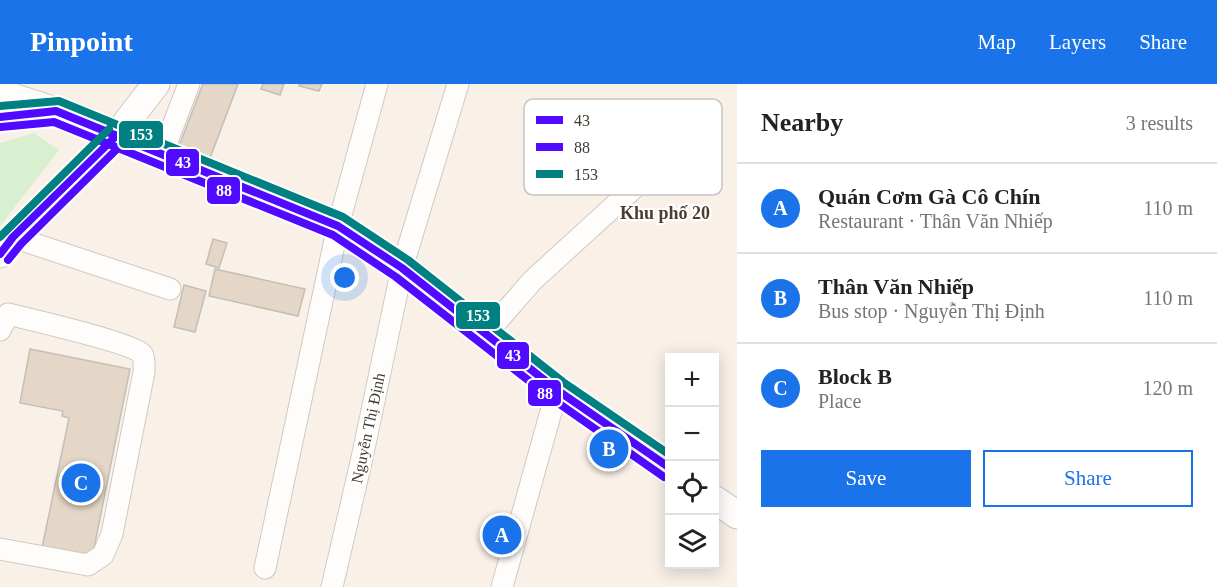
<!DOCTYPE html>
<meta charset="utf-8">
<style>
:root{--surface:#fff;--page:#f6f6f6;--text:#222;--muted:#767676;--line:#e0e0e0;--accent:#1a73e8}
body{margin:0;font-family:Georgia,serif;background:var(--page);color:var(--text)}
.controls{position:absolute;right:18px;bottom:18px;display:grid;overflow:hidden;border-radius:0px;box-shadow:0 3px 15px #0003}
.controls button{width:54px;height:54px;display:grid;place-items:center;padding:0;border:0;border-bottom:2px solid var(--line);background:var(--surface);color:var(--text);font:30px sans-serif}
.you{position:absolute;left:345px;top:194px;width:21px;height:21px;margin:-15px;border:4px solid #fff;border-radius:50%;background:#1a73e8;box-shadow:0 0 0 9px #1a73e833}
.badge{display:grid;place-items:center;width:39px;height:39px;border-radius:50%;background:var(--accent);color:#fff;font-size:20px;font-weight:700}
.pin{position:absolute;translate:-50% -50%;border:3px solid #fff;box-shadow:0 2px 6px #0006}
.list{margin:0;padding:0;list-style:none}
h2{display:flex;justify-content:space-between;align-items:center;height:78px;margin:0;padding:0 24px;font-size:26px}
h2 small{font-size:20px;font-weight:400;color:var(--muted)}
.list li{display:grid;grid-template-columns:39px 1fr auto;gap:18px;align-items:center;box-sizing:border-box;height:90px;padding:0 24px;border-top:2px solid var(--line)}
.list b{display:block;font-size:22px;white-space:nowrap}
.list p{margin:0;font-size:20px;white-space:nowrap;color:var(--muted)}
.list em{font-size:20px;font-style:normal;color:var(--muted)}
.actions{display:flex;gap:12px;padding:18px 24px}
.actions a{flex:1;padding:14px 0;border:2px solid var(--accent);border-radius:0px;text-align:center;font-size:21px;color:var(--accent)}
.actions .main{background:var(--accent);color:#fff}
.icon{flex:none;width:33px;height:33px;fill:none;stroke:currentColor;stroke-width:2;stroke-linecap:round;stroke-linejoin:round}
.map{position:relative;flex:none;width:737px;height:503px;overflow:hidden}
header{display:flex;align-items:center;gap:36px;box-sizing:border-box;height:84px;padding:0 30px;background:var(--accent);color:#fff}
header strong{font-size:28px}
nav{display:flex;gap:33px;margin-inline-start:auto;font-size:21px}
main{display:flex}
aside{flex:1;background:var(--surface)}
.map>svg:first-child{display:block}
.green{fill:#d8f0d0}
.building{fill:#e4d7c8;stroke:#c5beb7;stroke-width:1.5}
.lines{fill:none;stroke-linecap:round;stroke-linejoin:round}
.minor-casing{stroke:#cfc9c1;stroke-width:23}
.major-casing{stroke:#cfc9c1;stroke-width:29}
.minor{stroke:#fefdfc;stroke-width:21}
.major{stroke:#fefdfc;stroke-width:27}
.bus-1-casing{stroke:#fff;stroke-width:12}
.bus-2-casing{stroke:#fff;stroke-width:12}
.bus-3-casing{stroke:#fff;stroke-width:12}
.bus-1{stroke:#4f0aff;stroke-width:8}
.bus-2{stroke:#4f0aff;stroke-width:8}
.bus-3{stroke:#008080;stroke-width:8}
.labels{text-anchor:middle;dominant-baseline:central;stroke-width:4.5;stroke-linejoin:round;paint-order:stroke}
.street-label{font-size:16px;fill:#403a32;stroke:#fff}
.neighbourhood-label{font-size:18px;font-weight:bold;fill:#4b3e2e;stroke:#fff}
.key{fill:#fff;stroke:#c6c4c2;stroke-width:1.5}
.key-label{font-size:16px;fill:#403a32}
.line-badge{stroke:#fff;stroke-width:2}
.badge-label{font-size:16px;text-anchor:middle;font-weight:bold;fill:#fff}
</style>
<header>
<strong>Pinpoint</strong>
<nav><a>Map</a><a>Layers</a><a>Share</a></nav>
</header>
<main>
<div class="map">
<svg width="737" height="503" viewBox="0 0 737 503">
<rect width="100%" height="100%" fill="#f9f1e8"/>
<polygon class="green" points="34,49 59,66 0,142 0,59"/>
<g class="building">
<polygon points="203,0 238,0 210,74 179,62"/>
<polygon points="263,0 284,0 280,11 261,5"/>
<polygon points="299,0 322,0 319,7 299,2"/>
<polygon points="213,155 227,159 219,184 206,180"/>
<polygon points="215,185 305,205 298,232 209,212"/>
<polygon points="184,201 206,207 195,248 174,243"/>
<polygon points="30,265 130,285 92,474 42,464 69,334 62,332 63,327 20,319"/>
</g>
<g class="lines">
<defs>
<g id="minor">
<polyline points="162,70 189,0"/>
<polyline points="13,153 170,205"/>
<path d="M0,246L8,230C28,235 133,259 142,270C145,275 144,282 144,288L112,450L103,471L88,481L0,465"/>
<polyline points="485,251 533,196 670,71"/>
<polyline points="265,484 338,142 377,0"/>
<polyline points="332,503 362,374 402,184 458,0"/>
<polyline points="502,503 557,306"/>
</g>
<g id="major">
<polyline points="0,9 56,27 338,142 402,184 557,306 670,384"/>
<polyline points="0,33 43,28"/>
<polyline points="0,170 13,153 116,52 156,0"/>
<polyline points="714,415 737,431"/>
</g>
</defs>
<use href="#minor" class="minor-casing"/>
<use href="#major" class="major-casing"/>
<use href="#minor" class="minor"/>
<use href="#major" class="major"/>
<defs>
<g id="bus-1">
<polyline points="0,33 56,27 338,142 402,184 557,306 670,384"/>
<polyline points="0,170 13,153 116,52"/>
</g>
<g id="bus-2">
<polyline points="1,43 54,38 333,151 396,193 551,314 664,393"/>
<polyline points="8,176 21,160 123,59"/>
</g>
<g id="bus-3">
<polyline points="0,22 59,17 343,133 408,176 563,298 670,371"/>
<polyline points="0,153 109,45"/>
</g>
</defs>
<use href="#bus-1" class="bus-1-casing"/>
<use href="#bus-2" class="bus-2-casing"/>
<use href="#bus-3" class="bus-3-casing"/>
<use href="#bus-1" class="bus-1"/>
<use href="#bus-2" class="bus-2"/>
<use href="#bus-3" class="bus-3"/>
</g>
<g class="labels">
<g class="street-label">
<text transform="translate(368 344) rotate(-78)">Nguyễn Thị Định</text>
</g>
<g class="neighbourhood-label">
<text x="665" y="129">Khu phố 20</text>
</g>
</g>
<rect x="524" y="15" width="198" height="96" rx="9" class="key"/>
<rect x="536" y="32" width="27" height="8" fill="#4f0aff"/>
<rect x="536" y="59" width="27" height="8" fill="#4f0aff"/>
<rect x="536" y="86" width="27" height="8" fill="#008080"/>
<g class="key-label">
<text x="574" y="42">43</text>
<text x="574" y="69">88</text>
<text x="574" y="96">153</text>
</g>
<g class="line-badge">
<rect x="118" y="36" width="46" height="29" rx="6" fill="#008080"/>
<rect x="165" y="64" width="35" height="29" rx="6" fill="#4f0aff"/>
<rect x="206" y="92" width="35" height="29" rx="6" fill="#4f0aff"/>
<rect x="455" y="217" width="46" height="29" rx="6" fill="#008080"/>
<rect x="496" y="257" width="34" height="29" rx="6" fill="#4f0aff"/>
<rect x="527" y="295" width="35" height="28" rx="6" fill="#4f0aff"/>
</g>
<g class="badge-label">
<text x="141" y="56">153</text>
<text x="183" y="84">43</text>
<text x="224" y="112">88</text>
<text x="478" y="237">153</text>
<text x="513" y="277">43</text>
<text x="545" y="315">88</text>
</g>
</svg>
<div class="controls">
<button>+</button>
<button>−</button>
<button><svg class="icon" aria-label="locate" viewBox="0 0 24 24"><circle cx="12" cy="12" r="6"/><path d="M12 2v4M12 18v4M2 12h4M18 12h4"/></svg></button>
<button><svg class="icon" aria-label="layers" viewBox="0 0 24 24"><path d="M12 4l9 5-9 5-9-5zM3 14l9 5 9-5"/></svg></button>
</div>
<div class="you"></div>
<div class="pin badge" style="left:502px;top:451px">A</div>
<div class="pin badge" style="left:609px;top:365px">B</div>
<div class="pin badge" style="left:81px;top:399px">C</div>
</div>
<aside>
<h2>Nearby<small>3 results</small></h2>
<ul class="list">
<li><span class="badge">A</span><div><b>Quán Cơm Gà Cô Chín</b><p>Restaurant · Thân Văn Nhiếp</p></div><em>110 m</em></li>
<li><span class="badge">B</span><div><b>Thân Văn Nhiếp</b><p>Bus stop · Nguyễn Thị Định</p></div><em>110 m</em></li>
<li><span class="badge">C</span><div><b>Block B</b><p>Place</p></div><em>120 m</em></li>
</ul>
<div class="actions"><a class="main">Save</a><a>Share</a></div>
</aside>
</main>
